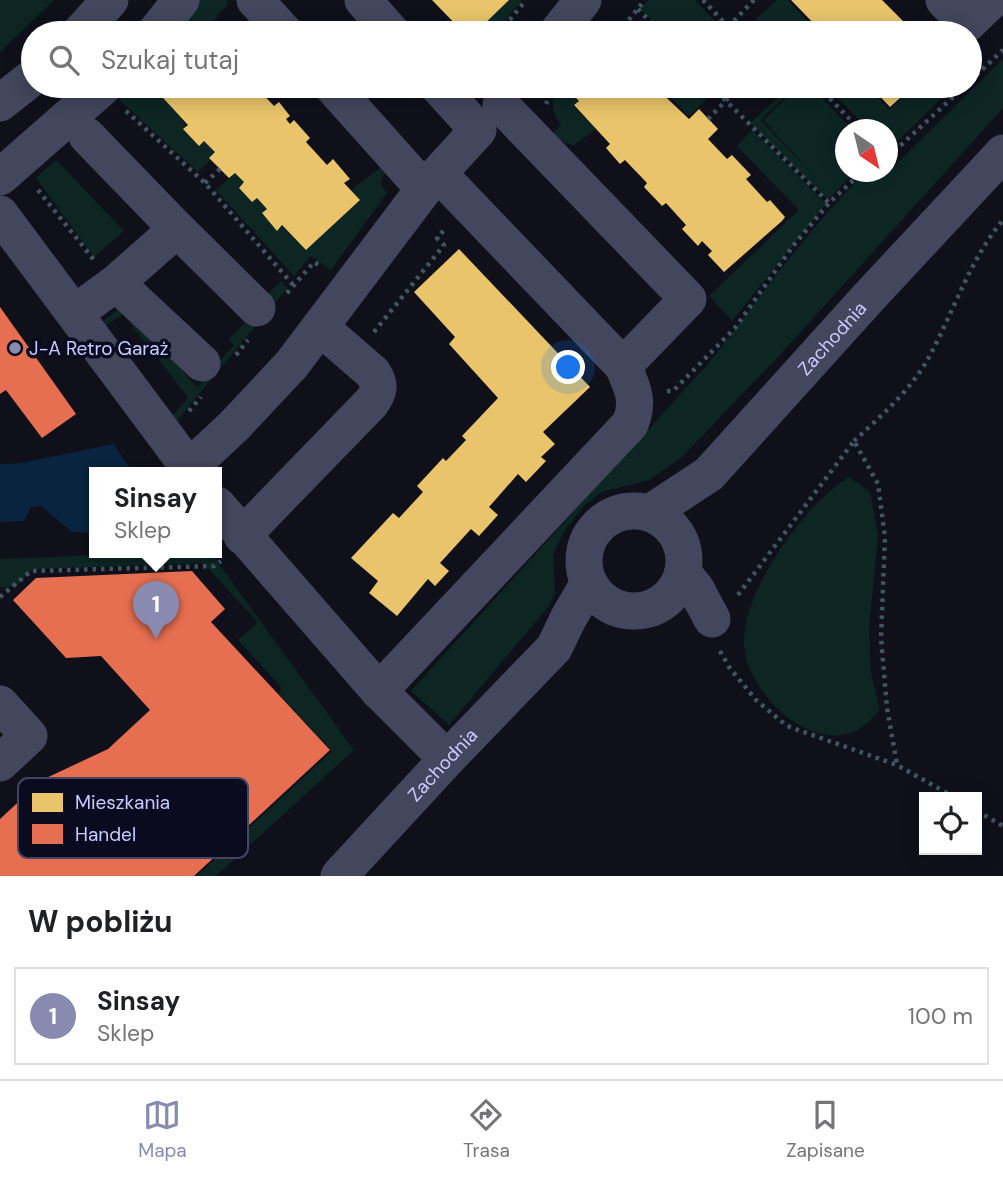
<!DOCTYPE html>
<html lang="pl">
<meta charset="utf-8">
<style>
:root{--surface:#fff;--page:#f6f6f6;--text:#202124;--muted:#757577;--line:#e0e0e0;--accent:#888aaf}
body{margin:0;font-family:"DM Sans",sans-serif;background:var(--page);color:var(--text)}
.controls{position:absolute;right:21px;bottom:21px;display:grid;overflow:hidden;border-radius:0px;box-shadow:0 4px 18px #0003}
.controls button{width:63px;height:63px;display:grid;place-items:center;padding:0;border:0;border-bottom:2px solid var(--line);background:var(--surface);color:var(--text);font:35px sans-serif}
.compass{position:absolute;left:835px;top:119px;width:63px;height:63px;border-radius:50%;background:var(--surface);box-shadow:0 4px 18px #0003;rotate:145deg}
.you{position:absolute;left:569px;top:368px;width:24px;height:24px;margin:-18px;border:5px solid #fff;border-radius:50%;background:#1a73e8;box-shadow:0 0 0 10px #1a73e833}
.badge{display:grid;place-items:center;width:46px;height:46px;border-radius:50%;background:var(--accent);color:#fff;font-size:23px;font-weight:700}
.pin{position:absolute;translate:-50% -58px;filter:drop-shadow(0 2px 4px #0008)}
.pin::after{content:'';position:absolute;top:37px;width:24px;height:21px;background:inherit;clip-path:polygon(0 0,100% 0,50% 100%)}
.popup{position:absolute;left:89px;top:467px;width:133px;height:91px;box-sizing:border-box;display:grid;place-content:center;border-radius:0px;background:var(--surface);filter:drop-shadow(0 2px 5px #0005);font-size:23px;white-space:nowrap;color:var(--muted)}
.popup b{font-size:26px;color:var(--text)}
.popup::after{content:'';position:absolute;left:50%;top:100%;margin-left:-14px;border:14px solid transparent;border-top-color:var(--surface)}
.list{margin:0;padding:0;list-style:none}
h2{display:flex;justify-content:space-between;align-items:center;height:91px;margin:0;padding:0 28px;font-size:30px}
h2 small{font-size:23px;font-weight:400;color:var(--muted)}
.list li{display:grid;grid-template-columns:46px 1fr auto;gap:21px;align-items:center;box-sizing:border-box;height:98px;margin:0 14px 14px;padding:0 14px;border:2px solid var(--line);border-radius:0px}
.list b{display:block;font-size:26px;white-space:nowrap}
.list p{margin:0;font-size:23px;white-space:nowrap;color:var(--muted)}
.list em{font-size:23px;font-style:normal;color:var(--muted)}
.icon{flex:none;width:38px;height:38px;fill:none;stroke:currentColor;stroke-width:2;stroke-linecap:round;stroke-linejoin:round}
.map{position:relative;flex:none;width:1003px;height:876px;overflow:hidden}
.search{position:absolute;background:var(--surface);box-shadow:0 4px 18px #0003;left:21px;right:21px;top:21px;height:77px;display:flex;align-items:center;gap:18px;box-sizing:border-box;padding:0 24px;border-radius:38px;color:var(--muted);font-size:26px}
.sheet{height:203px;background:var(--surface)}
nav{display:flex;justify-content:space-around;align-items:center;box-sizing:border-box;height:98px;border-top:2px solid var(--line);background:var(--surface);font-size:19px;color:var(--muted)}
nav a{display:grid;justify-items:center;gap:4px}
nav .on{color:var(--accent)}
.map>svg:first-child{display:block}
.green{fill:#0d2624}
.water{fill:#08243f}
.homes{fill:#e9c46a}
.shops{fill:#e76f51}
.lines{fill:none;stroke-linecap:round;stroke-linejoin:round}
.path{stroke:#415660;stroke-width:4.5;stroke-dasharray:3.5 5;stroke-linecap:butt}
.minor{stroke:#43465c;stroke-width:37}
.poi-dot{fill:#888aaf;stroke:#0b0b20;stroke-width:2.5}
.labels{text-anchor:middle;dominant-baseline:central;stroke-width:7;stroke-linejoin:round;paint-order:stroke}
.street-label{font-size:19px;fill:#c9ccff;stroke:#0b0b20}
.poi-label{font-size:19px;fill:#c9ccff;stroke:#0b0b20;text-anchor:start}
.key{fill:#0b0b20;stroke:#444563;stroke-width:2}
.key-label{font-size:19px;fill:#c9ccff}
</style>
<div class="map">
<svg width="1003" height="876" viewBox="0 0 1003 876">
<rect width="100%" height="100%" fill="#10101b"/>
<g class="green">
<polygon points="0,0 54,0 0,52"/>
<polygon points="189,0 227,0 228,4 203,33 166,33"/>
<polygon points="509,0 522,0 495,33 473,33"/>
<polygon points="648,0 695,0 726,33 665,33 640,9"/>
<polygon points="777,0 788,0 816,30 813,33 745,33 743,31"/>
<path d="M1003,59V108L779,356L681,458L649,480L601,492L583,507L563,533L553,556L555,594L548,607L449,725L411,691L706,366C738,328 766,286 798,248C819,221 842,196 866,172H888Z"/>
<polygon points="116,86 152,86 186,124 183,129 198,146 204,141 215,151 209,158 210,160 198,172 114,95"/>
<path d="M560,86H585L574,97L578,101L573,106L596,129L574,145L565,143L552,134L561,125C551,113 550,99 560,86Z"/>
<polygon points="659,86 693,86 707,99 689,116"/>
<polygon points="791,86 797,86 760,120 817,179 763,120 799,86 810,86 852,129 846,130 845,168 843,171 850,177 828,200 750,123"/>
<polygon points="826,86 866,86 890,110 914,86 954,86 888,150 888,130 868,129"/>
<polygon points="752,130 826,204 732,321 709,296 799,210 737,146"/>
<polygon points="56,160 124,231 94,257 36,178"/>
<path d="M380,168L385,174C378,182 381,185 387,193L331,270L311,256L294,276L216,190L235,173L244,182L238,189L252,202L257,198L267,208L262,214L277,230L282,226L306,250L360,200L351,190Z"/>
<polygon points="281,281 287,288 175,423 171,418 188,397 123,314 105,326 102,322 123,306 197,387 234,345 229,339 245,322 249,326 269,304 265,297"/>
<path d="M849,477L870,492L878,534L869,629L871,673L880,710C873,717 865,727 856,731C808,753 746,691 744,644C741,592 806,503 849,477Z"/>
<polygon points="147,553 211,553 354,750 216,876 197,876 332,751 278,693 282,688 238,640 258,622 203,563 33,569 16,587 0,587 0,559"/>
</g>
<polygon class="water" points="113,444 134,473 95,473 95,533 72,532 41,506 31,507 24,521 0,522 0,464 22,463"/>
<g class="homes">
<polygon points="432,0 509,0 475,33 464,33"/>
<polygon points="791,0 882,0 915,33 817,33 820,30"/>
<polygon points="152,86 255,86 274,106 279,102 290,116 286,119 290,124 294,120 310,138 306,142 327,165 333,159 350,179 344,183 360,200 306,250 282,225 277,231 262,213 267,209 257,198 252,202 239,188 244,182 235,173 229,178 209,158 215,152 204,141 199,146 183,129 188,125"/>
<polygon points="586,86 654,86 689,119 699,109 718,129 708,139 727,159 732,155 751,175 746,179 767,202 770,200 785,217 782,221 724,272 708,255 712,251 702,241 698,246 682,229 686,225 666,203 662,206 644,187 647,183 625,160 620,164 606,148 610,144 574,105 579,101 575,97"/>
<polygon points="870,86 909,86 911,88 890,107"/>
<polygon points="459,249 590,387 543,432 555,444 541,457 546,461 526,482 518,474 489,507 498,515 479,536 471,529 440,563 449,571 435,586 428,579 397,616 369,593 378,581 351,558 393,513 399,518 423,492 417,486 443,458 446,461 466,440 462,436 498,398 449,344 455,337 414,292"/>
</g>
<g class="shops">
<polygon points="0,307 76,414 42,438 6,390 0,394"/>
<polygon points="192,571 225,609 211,622 330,750 194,876 0,876 0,819 42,780 108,749 150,710 101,656 66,658 13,600 36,578"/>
</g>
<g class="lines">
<g class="path">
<polyline points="703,0 734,33"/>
<polyline points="638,9 661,33"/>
<polyline points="728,27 754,0"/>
<polyline points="499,33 526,0"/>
<polyline points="618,33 645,0"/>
<polyline points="970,81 1003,50"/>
<polyline points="711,86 829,203"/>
<polyline points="818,86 860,130"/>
<polyline points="546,104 554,86"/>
<polyline points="126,111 205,183 294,286"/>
<polyline points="708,119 740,86"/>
<polyline points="888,157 965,86"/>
<polyline points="847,172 854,179"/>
<polyline points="205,183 220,169"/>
<polyline points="38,190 94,260"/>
<polyline points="287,293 314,262 322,267"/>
<polyline points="374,332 444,245 437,238 446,228"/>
<polyline points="236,355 248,340"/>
<polyline points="667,391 673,391 735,328 793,246 829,203 862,172"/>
<polyline points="189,411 201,397"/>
<path d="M854,441C881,416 911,390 929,357C954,311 969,261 1003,220"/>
<polyline points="738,595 854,441 878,484 885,537 881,638 887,708 897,765"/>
<polyline points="0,597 31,571 214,566 221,561"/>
<polyline points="720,651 729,667 756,700 787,726 897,765 954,797"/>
<polyline points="977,811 1003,826"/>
</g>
<g class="minor">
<polyline points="255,0 285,33"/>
<polyline points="363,0 392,33"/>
<polyline points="944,0 967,24 992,0"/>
<polyline points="80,33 110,0"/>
<polyline points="155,33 181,0"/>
<polyline points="557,33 583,0"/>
<polyline points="332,86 424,189"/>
<polyline points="0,103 33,77"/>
<polyline points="87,136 177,229"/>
<polyline points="439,174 623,366 688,299 501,105"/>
<polyline points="0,177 104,86"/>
<polyline points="0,214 193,473"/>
<polyline points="116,283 202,363"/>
<polyline points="75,313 116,283 177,229 257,308"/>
<polyline points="189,468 235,425 292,364 424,189 478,130 438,86"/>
<polyline points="217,505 379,691 447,759"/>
<circle cx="634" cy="561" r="50"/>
<path id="s1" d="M650,513L709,474L868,298L1003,153"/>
<path d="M242,536L371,403C379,392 381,385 373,373L320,327"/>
<polyline points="683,573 696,589 712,619"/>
<path d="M379,691L630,424C640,401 632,387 623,366"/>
<polyline points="0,704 29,736 0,763"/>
<path id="s2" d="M339,876L447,759L554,648L569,617L589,583"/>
</g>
</g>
<circle class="poi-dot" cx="15" cy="348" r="7"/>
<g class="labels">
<g class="street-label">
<text stroke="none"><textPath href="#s1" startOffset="254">Zachodnia</textPath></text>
<text stroke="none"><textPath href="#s2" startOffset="152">Zachodnia</textPath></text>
</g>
<g class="poi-label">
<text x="29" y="348">J-A Retro Garaż</text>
</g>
</g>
<rect x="18" y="778" width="230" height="80" rx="10" class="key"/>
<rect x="32" y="793" width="31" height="19" fill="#e9c46a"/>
<rect x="32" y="824" width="31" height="20" fill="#e76f51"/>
<g class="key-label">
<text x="75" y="809">Mieszkania</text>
<text x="75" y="841">Handel</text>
</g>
</svg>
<div class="controls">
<button><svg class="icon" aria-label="locate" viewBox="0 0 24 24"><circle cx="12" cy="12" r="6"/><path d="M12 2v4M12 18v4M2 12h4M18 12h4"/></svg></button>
</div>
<svg class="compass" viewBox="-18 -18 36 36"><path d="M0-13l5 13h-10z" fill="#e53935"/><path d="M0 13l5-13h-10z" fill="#757577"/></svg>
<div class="you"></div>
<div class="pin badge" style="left:156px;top:639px">1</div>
<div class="popup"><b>Sinsay</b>Sklep</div>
<div class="search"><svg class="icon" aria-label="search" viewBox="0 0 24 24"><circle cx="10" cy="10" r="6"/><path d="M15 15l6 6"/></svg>Szukaj tutaj</div>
</div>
<section class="sheet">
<h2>W pobliżu<small></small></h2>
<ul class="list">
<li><span class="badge">1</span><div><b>Sinsay</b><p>Sklep</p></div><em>100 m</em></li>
</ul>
</section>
<nav>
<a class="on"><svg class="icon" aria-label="map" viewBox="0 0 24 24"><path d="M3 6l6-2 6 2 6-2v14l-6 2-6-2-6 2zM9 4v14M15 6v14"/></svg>Mapa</a>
<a><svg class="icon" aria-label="directions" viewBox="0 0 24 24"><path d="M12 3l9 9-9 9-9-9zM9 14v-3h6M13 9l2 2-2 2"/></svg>Trasa</a>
<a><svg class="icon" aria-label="saved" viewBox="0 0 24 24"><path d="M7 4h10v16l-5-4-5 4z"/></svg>Zapisane</a>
</nav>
